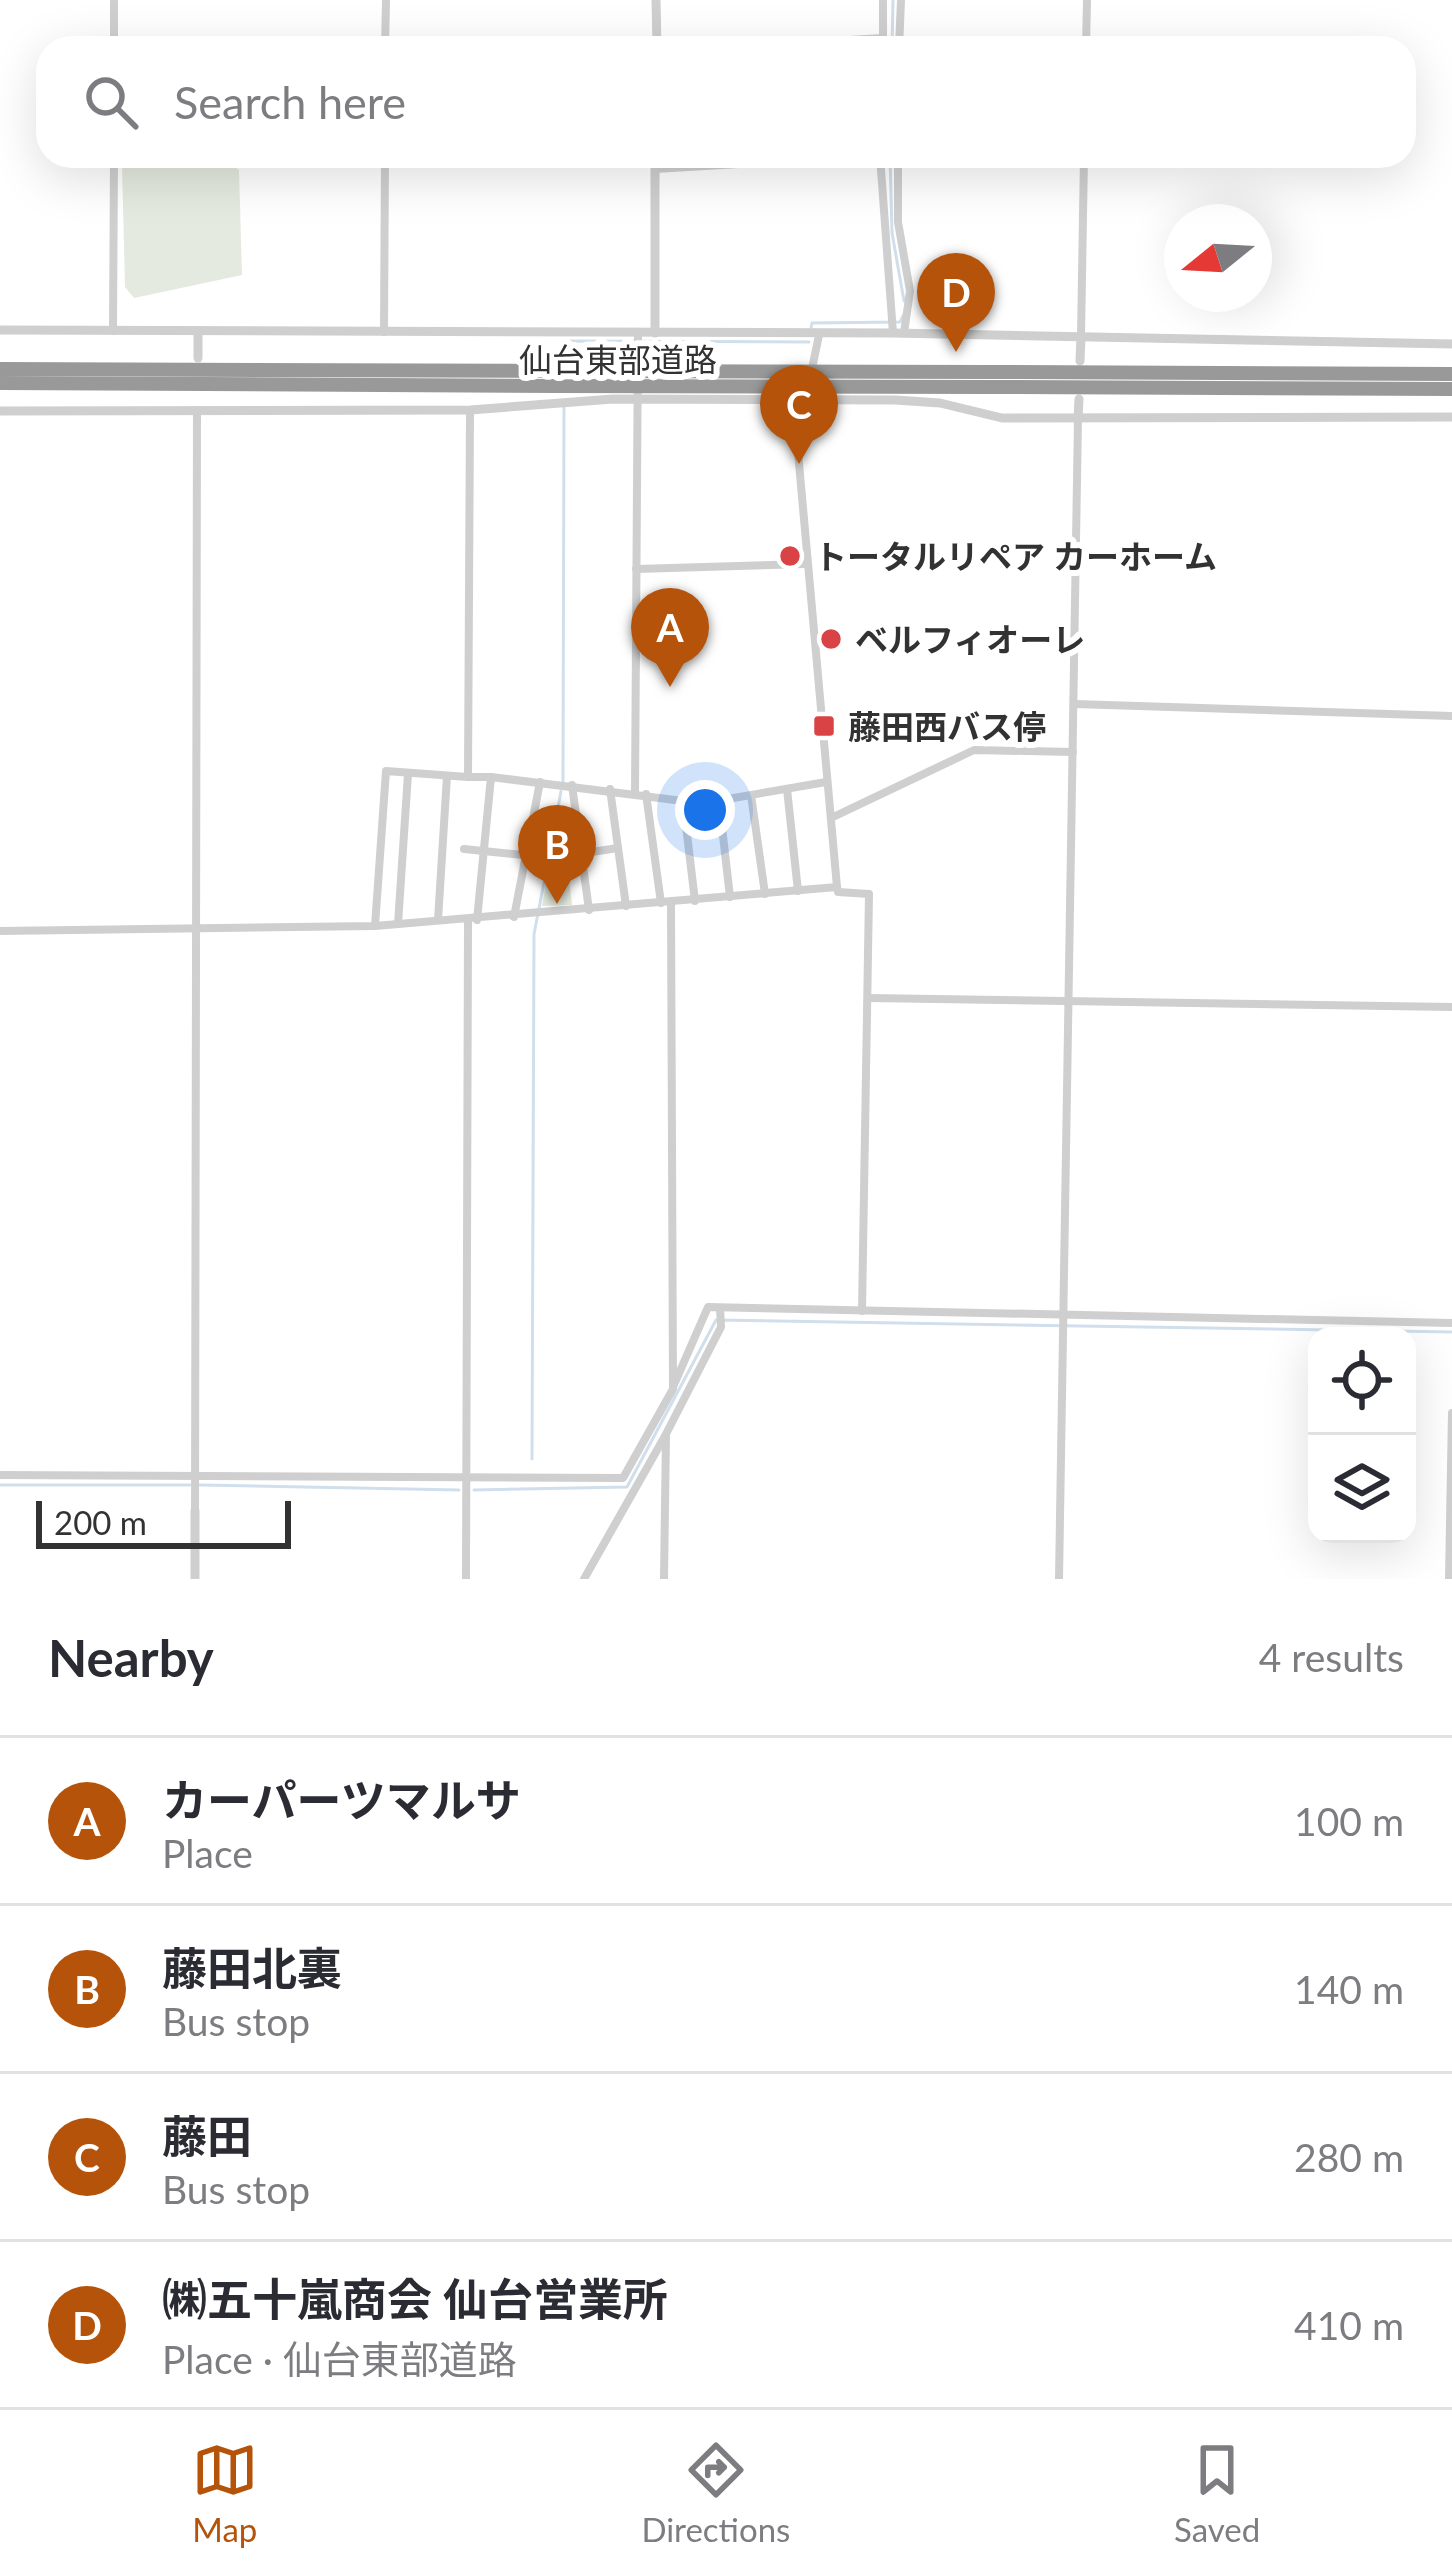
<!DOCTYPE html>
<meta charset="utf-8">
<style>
:root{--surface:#fff;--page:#f7f7f7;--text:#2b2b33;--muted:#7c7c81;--line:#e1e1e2;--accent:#b45309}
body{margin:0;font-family:Lato,"Noto Sans JP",sans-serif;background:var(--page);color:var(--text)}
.controls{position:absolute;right:36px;bottom:36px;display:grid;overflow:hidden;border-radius:24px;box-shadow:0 12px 48px #0002}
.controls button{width:108px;height:108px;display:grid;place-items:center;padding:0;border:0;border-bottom:3px solid var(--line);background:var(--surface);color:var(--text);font:60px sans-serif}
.compass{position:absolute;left:1164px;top:204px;width:108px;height:108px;border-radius:50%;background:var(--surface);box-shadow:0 12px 48px #0002;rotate:252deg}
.scale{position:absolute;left:36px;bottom:30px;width:255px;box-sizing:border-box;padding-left:12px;border:6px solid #323232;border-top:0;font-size:33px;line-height:42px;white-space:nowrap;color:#323232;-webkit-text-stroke:9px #fff;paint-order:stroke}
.you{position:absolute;left:705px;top:810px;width:42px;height:42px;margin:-30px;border:9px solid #fff;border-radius:50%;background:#1a73e8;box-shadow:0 0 0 18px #1a73e833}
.badge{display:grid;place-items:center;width:78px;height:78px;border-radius:50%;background:var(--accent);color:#fff;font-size:39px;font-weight:700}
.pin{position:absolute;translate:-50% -99px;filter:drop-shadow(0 3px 6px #0008)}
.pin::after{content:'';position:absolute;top:63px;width:42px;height:36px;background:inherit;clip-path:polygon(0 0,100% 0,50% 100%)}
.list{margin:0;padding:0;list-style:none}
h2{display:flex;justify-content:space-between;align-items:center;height:156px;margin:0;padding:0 48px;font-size:51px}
h2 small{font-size:39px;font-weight:400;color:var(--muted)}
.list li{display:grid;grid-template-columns:78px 1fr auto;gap:36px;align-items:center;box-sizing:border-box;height:168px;padding:0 48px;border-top:3px solid var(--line)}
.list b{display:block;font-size:45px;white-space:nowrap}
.list p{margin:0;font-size:39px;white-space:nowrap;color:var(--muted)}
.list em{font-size:39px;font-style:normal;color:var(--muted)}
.icon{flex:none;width:66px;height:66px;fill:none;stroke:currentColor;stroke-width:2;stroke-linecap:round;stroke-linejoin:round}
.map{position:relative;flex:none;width:1452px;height:1579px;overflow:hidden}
.search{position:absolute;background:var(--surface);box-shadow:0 12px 48px #0002;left:36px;right:36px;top:36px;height:132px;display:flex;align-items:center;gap:30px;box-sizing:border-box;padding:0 42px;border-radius:36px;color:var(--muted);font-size:45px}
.sheet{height:828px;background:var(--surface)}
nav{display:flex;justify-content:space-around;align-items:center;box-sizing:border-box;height:168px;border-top:3px solid var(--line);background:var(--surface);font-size:33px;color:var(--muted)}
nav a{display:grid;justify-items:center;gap:6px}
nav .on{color:var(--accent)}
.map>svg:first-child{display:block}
.green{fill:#e4eadf}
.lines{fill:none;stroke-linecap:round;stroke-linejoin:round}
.stream{stroke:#d0dfeb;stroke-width:3}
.minor{stroke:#cfcfcf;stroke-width:8}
.tertiary{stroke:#cfcfcf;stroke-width:9}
.motorway{stroke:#999;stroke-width:14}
.motorway-bridge{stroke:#999;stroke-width:14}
.poi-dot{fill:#da4345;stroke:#fff;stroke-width:4.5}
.labels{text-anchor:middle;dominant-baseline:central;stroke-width:12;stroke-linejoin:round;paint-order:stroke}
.street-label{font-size:33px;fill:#323232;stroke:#fff}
.poi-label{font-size:33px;font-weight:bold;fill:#323232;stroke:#fff;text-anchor:start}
</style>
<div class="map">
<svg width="1452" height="1579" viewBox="0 0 1452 1579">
<rect width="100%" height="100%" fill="#fff"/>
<g class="green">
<polygon points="134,156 220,156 239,170 242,275 134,298 125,287 122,165"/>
<polygon points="567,860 572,905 542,906 549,863"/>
</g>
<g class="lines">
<g class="stream">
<polyline points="892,48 893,0"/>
<polyline points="890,156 892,233 904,301"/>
<polyline points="811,328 812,323 900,322 903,316"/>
<polyline points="564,368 565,341 809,342"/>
<polyline points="563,782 564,407"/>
<polyline points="550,852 561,791"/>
<polyline points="532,1459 534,934 548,862"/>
<polyline points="0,1485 190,1485"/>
<polyline points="200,1485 459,1490"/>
<polyline points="474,1490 627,1487 716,1320 1452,1332"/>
</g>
<g class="minor">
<polyline points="883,38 883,0"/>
<polyline points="114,48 114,0"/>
<polyline points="385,48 386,0"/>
<polyline points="708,48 883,38 882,48"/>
<polyline points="899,48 901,0"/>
<polyline points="1086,48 1087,0"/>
<polyline points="880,156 893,333"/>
<polyline points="898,156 898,222 910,291 904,333"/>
<polyline points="655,169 869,156"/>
<polyline points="113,331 114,156"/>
<polyline points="384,332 385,156"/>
<polyline points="1081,337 1084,156"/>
<polyline points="470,410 468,777 491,777 477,920"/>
<polyline points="636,569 805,564"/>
<polyline points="1075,704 1452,716"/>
<polyline points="491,777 683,801 716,801 826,782"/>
<polyline points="572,785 589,910"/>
<polyline points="610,789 626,906"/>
<polyline points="787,789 798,891"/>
<polyline points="635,793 638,333"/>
<polyline points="646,794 661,903"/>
<polyline points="751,795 765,894"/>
<polyline points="683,801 695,901"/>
<polyline points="719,801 730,897"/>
<polyline points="831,818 974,750 1073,752"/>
<polyline points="464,849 552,858 618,848"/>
<polyline points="837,887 838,892 869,894 862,1311"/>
<polyline points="514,917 540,782"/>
<polyline points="438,920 447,776"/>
<polyline points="398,924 408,774"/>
<polyline points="375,926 386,771 468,777"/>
<polyline points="0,931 375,926 837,887 797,441 819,335"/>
<polyline points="868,998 1452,1007"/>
<polyline points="673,1387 708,1307 1452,1323"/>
<polyline points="0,1475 623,1478 673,1389 671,903"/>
<polyline points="195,1511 197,410"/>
<polyline points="466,1579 468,921"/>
<polyline points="584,1579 665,1436"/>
<polyline points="664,1579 666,1434 721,1327 720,1308"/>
<polyline points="1059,1579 1078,419"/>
<polyline points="1449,1579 1452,1413"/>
</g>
<g class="tertiary">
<polyline points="656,0 657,48"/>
<polyline points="0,330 893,333 1452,344"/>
<polyline points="655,333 655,156"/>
<polyline points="198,358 198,331"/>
<polyline points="1080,361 1081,337"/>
<polyline points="0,411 470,410 613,399 895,400 940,403 1002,418 1452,417"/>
<polyline points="1078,419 1079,399"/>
<polyline points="195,1579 195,1511"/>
</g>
<g class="motorway">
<polyline points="0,369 559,371"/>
<polyline points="991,372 1452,374"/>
<polyline points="0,383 559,386"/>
<polyline points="990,387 1452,389"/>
</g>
<g class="motorway-bridge">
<polyline points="559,371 991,372"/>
<polyline points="559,386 990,387"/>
</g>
</g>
<g class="poi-dot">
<circle cx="790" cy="556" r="12"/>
<circle cx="831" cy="639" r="12"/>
<rect x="812" y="714" width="24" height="24" rx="6"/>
</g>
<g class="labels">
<g class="street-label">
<text x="618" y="359">仙台東部道路</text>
</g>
<g class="poi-label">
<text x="814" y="556">トータルリペア カーホーム</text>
<text x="855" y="639">ベルフィオーレ</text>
<text x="848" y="726">藤田西バス停</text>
</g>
</g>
</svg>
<div class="controls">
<button><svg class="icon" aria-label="locate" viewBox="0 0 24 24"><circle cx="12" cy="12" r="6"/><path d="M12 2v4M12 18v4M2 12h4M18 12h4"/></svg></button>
<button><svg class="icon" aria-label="layers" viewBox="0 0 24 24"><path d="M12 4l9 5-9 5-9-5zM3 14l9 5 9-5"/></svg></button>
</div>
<svg class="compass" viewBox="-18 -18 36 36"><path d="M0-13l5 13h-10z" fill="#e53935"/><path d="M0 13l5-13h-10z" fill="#7c7c81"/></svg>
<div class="scale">200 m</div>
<div class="you"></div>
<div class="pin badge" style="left:670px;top:687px">A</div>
<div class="pin badge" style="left:557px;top:904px">B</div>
<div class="pin badge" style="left:799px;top:464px">C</div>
<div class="pin badge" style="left:956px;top:352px">D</div>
<div class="search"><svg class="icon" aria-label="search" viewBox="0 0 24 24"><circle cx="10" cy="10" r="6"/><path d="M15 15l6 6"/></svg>Search here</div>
</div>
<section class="sheet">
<h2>Nearby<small>4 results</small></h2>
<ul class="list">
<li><span class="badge">A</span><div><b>カーパーツマルサ</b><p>Place</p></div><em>100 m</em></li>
<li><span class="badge">B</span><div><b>藤田北裏</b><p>Bus stop</p></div><em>140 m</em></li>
<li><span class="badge">C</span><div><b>藤田</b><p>Bus stop</p></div><em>280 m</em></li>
<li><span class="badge">D</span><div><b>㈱五十嵐商会 仙台営業所</b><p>Place · 仙台東部道路</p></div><em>410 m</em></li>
</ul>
</section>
<nav>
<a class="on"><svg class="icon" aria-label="map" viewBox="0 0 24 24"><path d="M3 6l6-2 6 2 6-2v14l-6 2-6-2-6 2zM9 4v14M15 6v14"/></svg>Map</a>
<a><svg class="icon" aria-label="directions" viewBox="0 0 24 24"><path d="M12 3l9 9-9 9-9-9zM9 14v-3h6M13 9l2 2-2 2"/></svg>Directions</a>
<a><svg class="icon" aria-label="saved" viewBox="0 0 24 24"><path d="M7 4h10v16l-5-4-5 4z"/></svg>Saved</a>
</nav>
